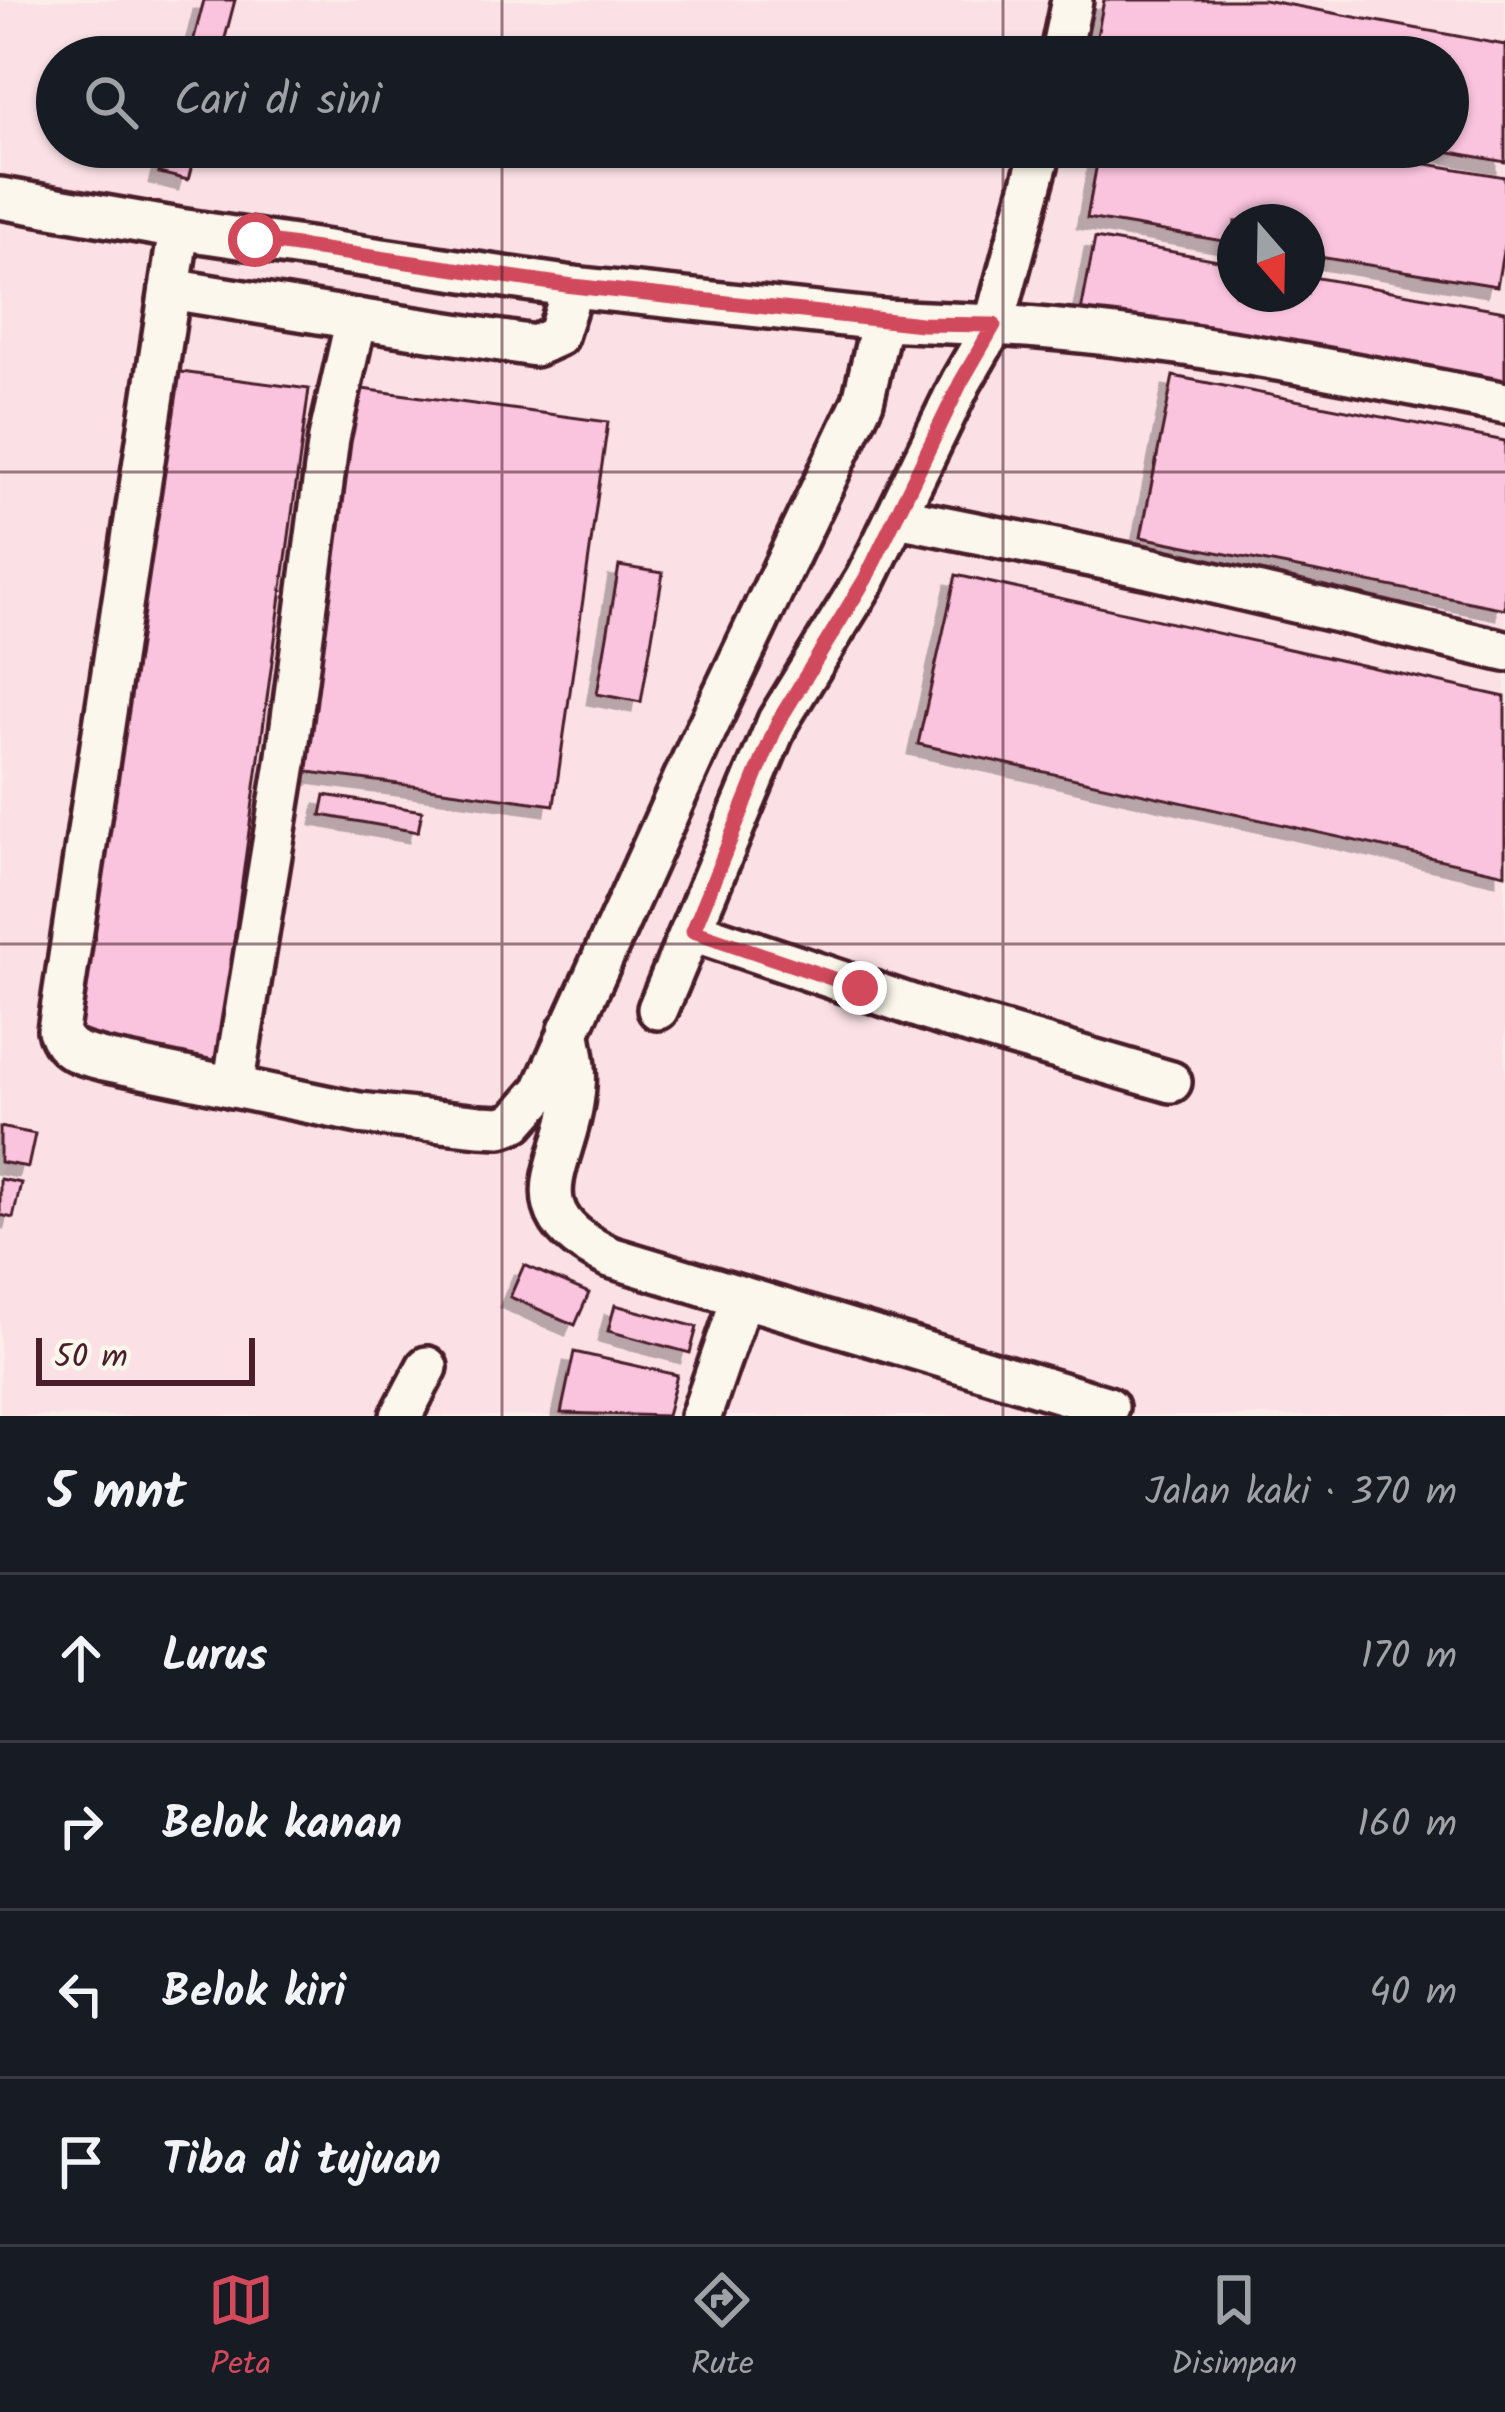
<!DOCTYPE html>
<html lang="id">
<meta charset="utf-8">
<style>
:root{--surface:#171b24;--page:#20242c;--text:#f1f3f6;--muted:#9ea1a6;--line:#363941;--accent:#d1495b}
body{margin:0;font-family:Kalam,sans-serif;background:var(--page);color:var(--text)}
.compass{position:absolute;left:1217px;top:204px;width:108px;height:108px;border-radius:50%;background:var(--surface);box-shadow:0 3px 9px #0004;rotate:160deg}
.scale{position:absolute;left:36px;bottom:30px;width:219px;box-sizing:border-box;padding-left:12px;border:6px solid #4a1f2b;border-top:0;font-size:33px;line-height:42px;white-space:nowrap;color:#4a1f2b;-webkit-text-stroke:9px #fbf7ec;paint-order:stroke}
.stop{position:absolute;width:36px;height:36px;margin:-27px;border:9px solid #d1495b;border-radius:50%;background:#fff}
.stop.end{background:#d1495b;border-color:#fff;box-shadow:0 3px 12px #0008}
.list{margin:0;padding:0;list-style:none}
h2{display:flex;justify-content:space-between;align-items:center;height:156px;margin:0;padding:0 48px;font-size:51px}
h2 small{font-size:39px;font-weight:400;color:var(--muted)}
.list li{display:grid;grid-template-columns:78px 1fr auto;gap:36px;align-items:center;box-sizing:border-box;height:168px;padding:0 48px;border-top:3px solid var(--line)}
.list b{display:block;font-size:45px;white-space:nowrap}
.list em{font-size:39px;font-style:normal;color:var(--muted)}
.icon{flex:none;width:66px;height:66px;fill:none;stroke:currentColor;stroke-width:2;stroke-linecap:round;stroke-linejoin:round}
.map{position:relative;flex:none;width:1505px;height:1416px;overflow:hidden}
.search{position:absolute;background:var(--surface);box-shadow:0 3px 9px #0004;left:36px;right:36px;top:36px;height:132px;display:flex;align-items:center;gap:30px;box-sizing:border-box;padding:0 42px;border-radius:66px;color:var(--muted);font-size:45px}
.sheet{height:828px;background:var(--surface)}
nav{display:flex;justify-content:space-around;align-items:center;box-sizing:border-box;height:168px;border-top:3px solid var(--line);background:var(--surface);font-size:33px;color:var(--muted)}
nav a{display:grid;justify-items:center;gap:6px}
nav .on{color:var(--accent)}
.map>svg:first-child{display:block}
.built{fill:#fbe1e6;fill-rule:evenodd}
.building{fill:#fac4de;stroke:#4a1f2b;stroke-width:3;filter:url(#shadow)}
.lines{fill:none;stroke-linecap:round;stroke-linejoin:round}
.minor-casing{stroke:#4a1f2b;stroke-width:48}
.minor{stroke:#fbf7ec;stroke-width:39}
.route{stroke:#d1495b;stroke-width:15}
.grid{fill:none;stroke:#4a1f2b;stroke-width:3;stroke-opacity:0.55}
</style>
<div class="map">
<svg width="1505" height="1416" viewBox="0 0 1505 1416">
<defs>
<filter id="shadow"><feDropShadow dx="-10" dy="10" stdDeviation="0" flood-color="#0004"/></filter>
</defs>
<rect width="100%" height="100%" fill="#fbede9"/>
<filter id="ink" filterUnits="userSpaceOnUse"><feTurbulence type="fractalNoise" baseFrequency=".00833" numOctaves="2"/><feDisplacementMap in="SourceGraphic" scale="24" xChannelSelector="R" yChannelSelector="G"/><feConvolveMatrix kernelMatrix="1 2 1 2 8 2 1 2 1" color-interpolation-filters="sRGB"/></filter>
<g filter="url(#ink)">
<path class="built" d="M0,0H1505V1416H0ZM57,57H1448V147H57ZM1235,222H1307V294H1235Z"/>
<g class="building">
<polygon points="204,0 235,0 220,57 189,57"/>
<polygon points="1104,0 1264,0 1505,45 1505,162 1424,147 1448,147 1448,57 1093,57"/>
<polygon points="166,147 197,147 188,180 159,173"/>
<polygon points="1100,147 1325,147 1505,177 1505,240 1497,286 1307,255 1307,222 1235,222 1235,243 1087,218"/>
<polygon points="1095,238 1235,263 1235,294 1307,294 1307,276 1505,311 1505,386 1081,312"/>
<polygon points="166,370 309,389 217,1067 74,1048"/>
<polygon points="1173,376 1505,441 1505,609 1141,537"/>
<polygon points="347,387 608,422 554,805 294,770"/>
<polygon points="619,566 663,573 641,702 597,694"/>
<polygon points="956,575 1505,697 1505,874 918,744"/>
<polygon points="325,795 422,811 418,832 321,815"/>
<polygon points="0,1127 35,1134 28,1167 0,1162"/>
<polygon points="0,1179 21,1183 13,1218 0,1215"/>
<polygon points="524,1265 589,1293 575,1325 510,1297"/>
<polygon points="615,1305 697,1327 690,1353 608,1331"/>
<polygon points="574,1352 677,1375 667,1416 561,1413"/>
</g>
<g class="lines">
<defs>
<g id="minor">
<polyline points="1060,57 1072,0"/>
<path d="M0,198L179,229L573,287L882,320L863,401L699,745L543,1090L515,1122L501,1127L480,1126L359,1113L104,1060C83,1054 65,1053 58,1030L179,229"/>
<polyline points="170,289 356,319"/>
<polyline points="882,320 994,325 1042,147"/>
<polyline points="897,517 1149,568 1505,651"/>
<polyline points="693,931 944,1016 1171,1082"/>
<path d="M658,1009L778,721L866,578L961,382L994,325C1166,335 1336,370 1505,403"/>
<path d="M569,1029C572,1048 577,1067 575,1086C570,1165 509,1209 610,1257L1108,1407"/>
<polyline points="233,1087 286,763 329,438 356,319 535,346 557,336 573,287"/>
<polyline points="401,1416 427,1367"/>
<polyline points="701,1416 742,1297"/>
</g>
</defs>
<use href="#minor" class="minor-casing"/>
<use href="#minor" class="minor"/>
</g>
</g>
<g class="lines" filter="url(#ink)">
<polyline class="route" points="255,240 573,286 921,324 994,325 961,382 866,578 778,722 693,931 860,988"/>
</g>
<path class="grid" d="M502,0V57M1003,0V57M502,147V1416M1003,147V1416M0,472H1505M0,944H1505"/>
</svg>
<svg class="compass" viewBox="-18 -18 36 36"><path d="M0-13l5 13h-10z" fill="#e53935"/><path d="M0 13l5-13h-10z" fill="#9ea1a6"/></svg>
<div class="scale">50 m</div>
<div class="stop" style="left:255px;top:240px"></div>
<div class="stop end" style="left:860px;top:988px"></div>
<div class="search"><svg class="icon" aria-label="search" viewBox="0 0 24 24"><circle cx="10" cy="10" r="6"/><path d="M15 15l6 6"/></svg>Cari di sini</div>
</div>
<section class="sheet">
<h2>5 mnt<small>Jalan kaki · 370 m</small></h2>
<ul class="list">
<li><svg class="icon" aria-label="ahead" viewBox="0 0 24 24"><path d="M12 20V5M6 11l6-6 6 6"/></svg><div><b>Lurus</b></div><em>170 m</em></li>
<li><svg class="icon" aria-label="right" viewBox="0 0 24 24"><path d="M7 20v-9h11M14 6l5 5-5 5"/></svg><div><b>Belok kanan</b></div><em>160 m</em></li>
<li><svg class="icon" aria-label="left" viewBox="0 0 24 24"><path d="M17 20v-9H6M10 6l-5 5 5 5"/></svg><div><b>Belok kiri</b></div><em>40 m</em></li>
<li><svg class="icon" aria-label="arrive" viewBox="0 0 24 24"><path d="M6 21V4h12l-3 4 3 4H6"/></svg><div><b>Tiba di tujuan</b></div></li>
</ul>
</section>
<nav>
<a class="on"><svg class="icon" aria-label="map" viewBox="0 0 24 24"><path d="M3 6l6-2 6 2 6-2v14l-6 2-6-2-6 2zM9 4v14M15 6v14"/></svg>Peta</a>
<a><svg class="icon" aria-label="directions" viewBox="0 0 24 24"><path d="M12 3l9 9-9 9-9-9zM9 14v-3h6M13 9l2 2-2 2"/></svg>Rute</a>
<a><svg class="icon" aria-label="saved" viewBox="0 0 24 24"><path d="M7 4h10v16l-5-4-5 4z"/></svg>Disimpan</a>
</nav>
